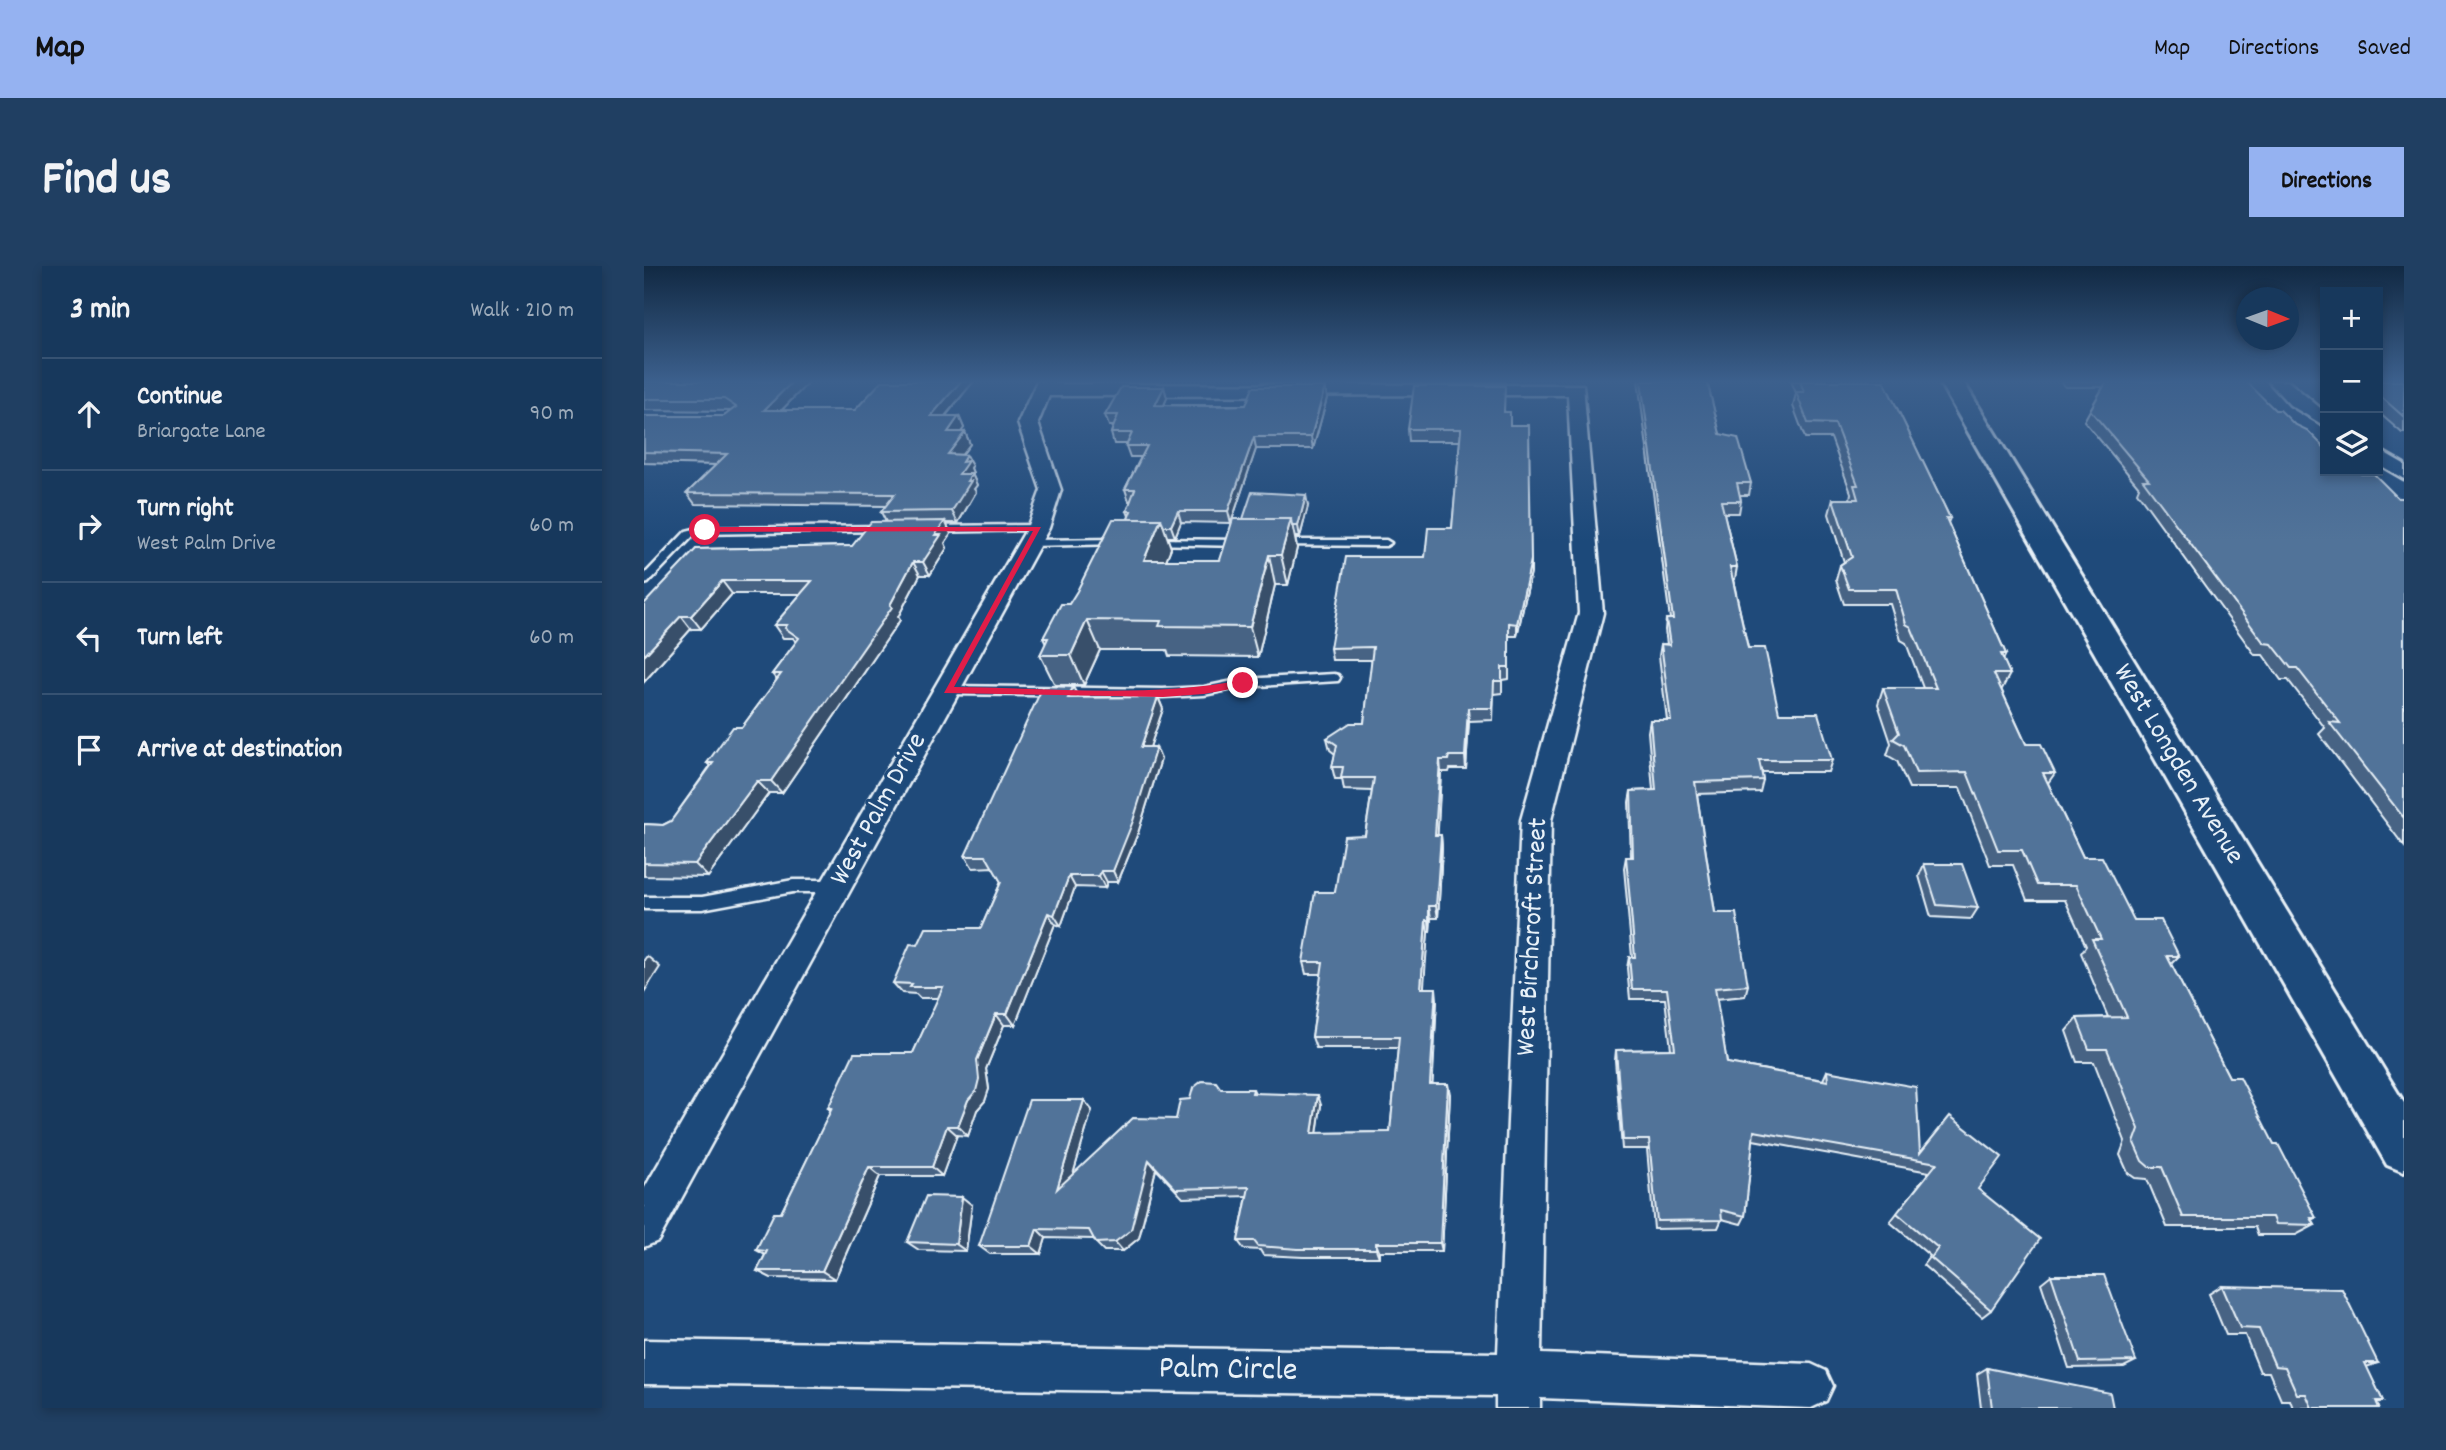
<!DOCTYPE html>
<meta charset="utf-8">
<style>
:root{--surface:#17385c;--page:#203f62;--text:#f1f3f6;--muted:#9eacbb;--line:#365272;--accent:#95b2f1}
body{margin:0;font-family:Dekko,sans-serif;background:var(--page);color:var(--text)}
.controls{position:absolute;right:21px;top:21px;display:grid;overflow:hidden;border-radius:0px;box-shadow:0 4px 10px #0003}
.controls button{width:63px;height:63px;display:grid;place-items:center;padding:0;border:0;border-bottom:2px solid var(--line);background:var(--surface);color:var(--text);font:35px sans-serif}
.compass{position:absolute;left:1592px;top:21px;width:63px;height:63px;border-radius:50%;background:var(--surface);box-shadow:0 4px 10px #0003;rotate:91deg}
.stop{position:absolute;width:21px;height:21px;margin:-16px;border:5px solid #e11d48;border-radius:50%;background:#fff}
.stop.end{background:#e11d48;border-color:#fff;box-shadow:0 2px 7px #0008}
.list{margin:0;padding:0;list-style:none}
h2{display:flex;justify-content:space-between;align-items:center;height:91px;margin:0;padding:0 28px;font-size:30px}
h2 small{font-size:23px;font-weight:400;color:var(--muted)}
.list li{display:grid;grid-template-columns:46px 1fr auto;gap:21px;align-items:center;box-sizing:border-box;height:112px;padding:0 28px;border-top:2px solid var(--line)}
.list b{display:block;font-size:26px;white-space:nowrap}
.list p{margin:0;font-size:23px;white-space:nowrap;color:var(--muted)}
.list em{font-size:23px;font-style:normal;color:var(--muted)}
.icon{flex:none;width:38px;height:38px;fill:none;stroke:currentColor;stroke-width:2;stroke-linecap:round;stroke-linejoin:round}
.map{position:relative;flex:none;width:1760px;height:1142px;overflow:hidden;border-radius:0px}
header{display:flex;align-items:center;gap:42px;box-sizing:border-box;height:98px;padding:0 35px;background:var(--accent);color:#111}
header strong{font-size:33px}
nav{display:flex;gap:38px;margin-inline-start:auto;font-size:24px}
.intro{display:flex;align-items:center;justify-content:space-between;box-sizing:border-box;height:168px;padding:0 42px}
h1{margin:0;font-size:49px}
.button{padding:18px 32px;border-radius:0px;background:var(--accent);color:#111;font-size:24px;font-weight:700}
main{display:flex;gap:42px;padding:0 42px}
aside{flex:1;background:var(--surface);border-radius:0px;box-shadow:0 4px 10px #0003}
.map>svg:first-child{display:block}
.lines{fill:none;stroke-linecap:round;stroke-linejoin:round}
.lane-casing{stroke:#e8f1f8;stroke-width:5}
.street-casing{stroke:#e8f1f8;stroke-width:5}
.secondary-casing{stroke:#e8f1f8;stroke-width:6}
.lane{fill:#1f4a7a;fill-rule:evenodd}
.street{fill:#1f4a7a;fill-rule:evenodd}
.secondary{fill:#1f4a7a;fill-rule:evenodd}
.wall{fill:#466384;stroke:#e8f1f8;stroke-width:2}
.shaded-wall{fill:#39506b;stroke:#e8f1f8;stroke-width:2}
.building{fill:#517399;stroke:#e8f1f8;stroke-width:2}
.route{fill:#e11d48}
.labels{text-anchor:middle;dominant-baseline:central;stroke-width:6;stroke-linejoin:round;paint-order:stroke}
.street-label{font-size:28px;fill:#e8f1f8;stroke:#1f4a7a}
.near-street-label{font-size:33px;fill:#e8f1f8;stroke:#1f4a7a}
</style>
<header>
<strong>Map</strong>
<nav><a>Map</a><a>Directions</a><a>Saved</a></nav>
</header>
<div class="intro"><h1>Find us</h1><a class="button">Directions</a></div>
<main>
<aside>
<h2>3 min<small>Walk · 210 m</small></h2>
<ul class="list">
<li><svg class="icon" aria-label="ahead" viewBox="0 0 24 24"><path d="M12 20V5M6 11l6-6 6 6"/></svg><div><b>Continue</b><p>Briargate Lane</p></div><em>90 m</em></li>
<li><svg class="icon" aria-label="right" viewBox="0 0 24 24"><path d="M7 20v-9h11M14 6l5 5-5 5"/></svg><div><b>Turn right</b><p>West Palm Drive</p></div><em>60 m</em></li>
<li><svg class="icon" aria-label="left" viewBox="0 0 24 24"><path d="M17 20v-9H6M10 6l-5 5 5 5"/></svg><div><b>Turn left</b></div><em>60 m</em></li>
<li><svg class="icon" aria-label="arrive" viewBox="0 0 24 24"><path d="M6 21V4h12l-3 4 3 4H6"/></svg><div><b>Arrive at destination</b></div></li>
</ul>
</aside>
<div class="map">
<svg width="1760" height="1142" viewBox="0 0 1760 1142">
<rect width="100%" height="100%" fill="#1f4a7a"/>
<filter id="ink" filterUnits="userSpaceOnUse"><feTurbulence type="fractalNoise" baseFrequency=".0143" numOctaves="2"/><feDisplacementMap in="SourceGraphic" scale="14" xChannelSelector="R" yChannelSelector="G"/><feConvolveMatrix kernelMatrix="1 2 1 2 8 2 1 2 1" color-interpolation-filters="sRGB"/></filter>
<g filter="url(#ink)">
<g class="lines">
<defs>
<g id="lane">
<polygon points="394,259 399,262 398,264 285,266 280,263 285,260"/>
<polygon points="241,260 246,263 245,265 54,268 50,269 4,317 0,318 0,309 42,265 54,262"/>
<polygon points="476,273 480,274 480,278 386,280 381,277 386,274"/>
<polygon points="507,273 598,274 603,277 598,280 503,278 503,274"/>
<polygon points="633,274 742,274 747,277 742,280 629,279 628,277"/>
<polygon points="690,408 694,409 696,412 694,415 599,421 560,429 519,431 303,428 297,424 303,420 519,423 560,421 599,413"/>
<polygon points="149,614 193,614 198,616 200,620 198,624 193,626 149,626 58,643 0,643 0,631 58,631"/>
</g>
<g id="street">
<polygon points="393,115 411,115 410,118 939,119 959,347 907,554 897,1088 1167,1098 1182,1105 1189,1120 1182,1135 1167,1142 896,1132 896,1142 852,1142 852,1130 0,1118 0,1074 854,1087 877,554 935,347 924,129 405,130 394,157 417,224 405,262 14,975 0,981 0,923 383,262 397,224 374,157"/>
<polygon points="1624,115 1644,115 1681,146 1681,160 1646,139"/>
<polygon points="1734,183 1760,198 1760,213 1734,198"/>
</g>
<polygon id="secondary" points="1295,115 1319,115 1760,837 1760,906 1743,899"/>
</defs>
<use href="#lane" class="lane-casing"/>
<use href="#street" class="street-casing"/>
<use href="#secondary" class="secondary-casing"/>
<use href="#lane" class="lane"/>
<use href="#street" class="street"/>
<use href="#secondary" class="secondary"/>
</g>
<g class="wall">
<polygon points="0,115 164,117 138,144 211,144 238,115 330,115 302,150 315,150 320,162 316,166 321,166 326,178 318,189 328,200 327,202 329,207 328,208 333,219 330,223 332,226 314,257 302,257 307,268 301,277 303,282 286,309 276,309 254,351 256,354 138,527 125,527 64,611 0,610 0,558 19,559 27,555 66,500 63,497 98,461 133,414 128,408 152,376 149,372 139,372 130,359 157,328 88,328 57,363 47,363 0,416 52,283 208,280 242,256 237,246 242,240 51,238 43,227 72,199 0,197 0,150 80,150 88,145 0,144"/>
<polygon points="617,115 687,115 687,116"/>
<rect x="773" y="115" width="88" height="1"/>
<polygon points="994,115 1063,115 1076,168 1107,217 1105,229 1096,229 1097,235 1095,247 1080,247 1093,301 1091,313 1089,313 1104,382 1135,447 1188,494 1184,506 1118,506 1119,514 1116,526 1053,528 1071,647 1104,719 1101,730 1072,733 1083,797 1179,814 1183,805 1276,887 1334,923 1347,1044 1338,1051 1279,999 1286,990 1246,956 1285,906 1109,874 1101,950 1097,958 1078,953 1074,962 1010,963 1003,883 978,883 971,794 972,784 1027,783 1021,733 986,733 983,702 985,691 988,691 980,602 982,591 987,591 985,536 987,525 1009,524 1004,466 1006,454 1023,454 1015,390 1017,378 1023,378 1021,364 1022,353 1026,353"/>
<polygon points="1147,115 1240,115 1306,252 1304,257 1362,388 1359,394 1366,408 1358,423 1357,423 1382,478 1411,507 1404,517 1439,591 1490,654 1535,690 1527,698 1585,811 1630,878 1672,952 1668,954 1671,959 1652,969 1614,969 1611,961 1523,961 1503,913 1491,912 1484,907 1476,889 1481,875 1450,796 1433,796 1422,765 1433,752 1464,751 1437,687 1442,680 1421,634 1383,634 1369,599 1346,599 1316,522 1265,522 1253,495 1243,489 1247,477 1234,438 1239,422 1279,422 1262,377 1257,374 1246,338 1200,338 1192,314 1196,299 1200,296 1185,248 1189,233 1206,233 1207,227 1187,172 1161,172 1149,140 1152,127"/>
<polygon points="1417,115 1602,115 1681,205 1717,208 1754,232 1760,233 1760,580 1675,468 1681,462 1644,414 1637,414 1619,389 1611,389 1493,226 1495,221 1440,155 1446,144 1459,121 1421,121"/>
<polygon points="1734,115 1760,115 1760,167 1758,167 1734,146"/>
<polygon points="520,121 523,132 520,139 602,139 683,132 669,183 612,183 587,257 537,256 531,271 523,271 527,282 522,294 576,294 599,253 664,240 656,271 651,271 653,282 644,319 631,319 614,391 525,390 523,384 456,384 440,419 411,419 396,389 402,378 399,372 425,338 484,253 485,250 483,245 487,235 485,235 481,223 497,191 486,191 482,180 483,178 470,178 467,167 469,160 465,160 461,149"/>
<polygon points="861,146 866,159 887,306 873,370 865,370 865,413 858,414 858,427 850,428 849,454 825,455 822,503 806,503 805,506 797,506 793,569 797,569 798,581 794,652 787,652 786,666 784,666 779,722 793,733 788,818 806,828 798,985 735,985 735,991 659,991 619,989 616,984 600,983 594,975 603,930 539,932 512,903 495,972 479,985 460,985 452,977 450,973 402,972 397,988 346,988 335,980 448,844 429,908 532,853 546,833 577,823 609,823 611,827 677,839 673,867 746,866 754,782 672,782 668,771 678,708 662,708 659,696 691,626 721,569 728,525 700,524 698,513 691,513 688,501 691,488 686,484 683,472 720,457 728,394 688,394 686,382 781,291 808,262 816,175 765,175 764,163"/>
<polygon points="434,431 514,431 519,443 506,481 517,493 494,567 474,616 463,616 461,622 431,621 417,660 411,658 371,759 360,759 342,803 345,823 341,835 333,844 324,870 313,869 298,910 236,910 191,1013 127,1012 113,1005 121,989 112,984 137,947 187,845 184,842 269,787 295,732 276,732 272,728 258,727 249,717 274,679 337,662 357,616 349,601 329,602 321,590"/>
<polygon points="1280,598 1334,642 1327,653 1287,651 1275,610"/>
<polygon points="328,939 322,985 275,984 263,976"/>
<polygon points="1407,1009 1492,1095 1480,1101 1425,1102 1397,1017"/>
<polygon points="1578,1020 1734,1097 1722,1101 1739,1135 1733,1137 1735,1142 1649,1142 1646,1134 1637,1134 1625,1106 1616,1106 1601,1069 1582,1069 1565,1028"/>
<polygon points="1343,1102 1469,1142 1337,1142 1333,1108"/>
</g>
<g class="shaded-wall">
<polygon points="149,115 163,115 164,117 127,155 120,144"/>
<polygon points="317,115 330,115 292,161 287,150"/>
<polygon points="520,121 523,132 515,151 511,139"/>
<polygon points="681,121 683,132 669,183 667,171"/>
<polygon points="315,150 320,162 309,177 304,166"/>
<polygon points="321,166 326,178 309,200 304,188"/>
<polygon points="610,171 612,183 587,257 584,245"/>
<polygon points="322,189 328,200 327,202 329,207 328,208 333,219 330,223 332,226 314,257 308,245 318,196"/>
<polygon points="662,229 664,240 656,271 654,260"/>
<polygon points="534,245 537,256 531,271 527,260"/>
<polygon points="517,253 527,282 510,324 500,294"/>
<polygon points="647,253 653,282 644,319 637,289"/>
<polygon points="301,255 307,268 301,277 303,282 286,309 279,296 291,269"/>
<polygon points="625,289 631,319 614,391 606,361"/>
<polygon points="887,294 887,306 873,370 873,358"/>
<polygon points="269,296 276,309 254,351 256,354 138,527 127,515 246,339"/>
<polygon points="78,315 88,328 57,363 47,350"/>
<polygon points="37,350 47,363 0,416 0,390"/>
<polygon points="443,354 456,384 440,419 427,389"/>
<polygon points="429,421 435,432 424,432"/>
<polygon points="514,431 519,443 502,493 497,481"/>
<polygon points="824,442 825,455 822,503 821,490"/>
<polygon points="512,481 517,493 494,567 474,616 469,605"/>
<polygon points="796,494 797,506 793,581 791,569"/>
<polygon points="113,515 125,527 64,611 51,598"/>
<polygon points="797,569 798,581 794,652 792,640"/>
<polygon points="457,605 463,616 461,622 455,610"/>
<polygon points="425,610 431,621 417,660 410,649"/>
<polygon points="785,640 787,652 786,666 785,654"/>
<polygon points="404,647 411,658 371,759 363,748"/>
<polygon points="782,654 784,666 779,733 777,722"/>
<polygon points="3,690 16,701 0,726 0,694"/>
<polygon points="792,722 793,733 788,828 786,818"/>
<polygon points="352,748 360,759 342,803 345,823 341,835 333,844 324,870 314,860 324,834 333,794"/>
<polygon points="804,818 806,828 798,985 796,977"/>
<polygon points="674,829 677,839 672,876 668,867"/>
<polygon points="440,834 448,844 422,932 413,923"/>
<polygon points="303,860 313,869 298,910 288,901"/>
<polygon points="505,894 512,903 495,972 479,985 471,976"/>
<polygon points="225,901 236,910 191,1013 178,1005"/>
<polygon points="318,931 328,939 322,985 312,978"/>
<polygon points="393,963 402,972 397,988 387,980"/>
<polygon points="732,977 735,985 735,991 732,983"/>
</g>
<g class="building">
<polygon points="0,115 149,115 120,144 211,144 238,115 317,115 287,150 315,150 304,166 321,166 304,188 322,189 318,196 324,195 315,208 328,208 323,215 327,215 308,245 237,246 251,228 43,227 83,188 0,186 0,150 80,150 92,141 80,133 0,133"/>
<polygon points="997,115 1063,115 1076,168 1094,172 1107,217 1093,217 1097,235 1077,235 1093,301 1086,301 1104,382 1121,382 1135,447 1174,447 1188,494 1115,494 1119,514 1051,516 1071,647 1092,647 1104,719 1071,722 1083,797 1184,815 1183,805 1272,821 1276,887 1306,850 1358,891 1334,923 1396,973 1347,1044 1287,992 1294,982 1253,947 1293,897 1110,865 1101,950 1077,944 1078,954 1013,955 1005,874 979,874 972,784 1031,783 1023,723 988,723 985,691 991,691 982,591 989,591 987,525 1012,524 1006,454 1027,454 1017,378 1026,379 1022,353 1029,353"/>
<polygon points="1156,115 1240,115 1306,252 1302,252 1362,388 1357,388 1366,408 1350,408 1382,478 1397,478 1411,507 1399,507 1439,591 1458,591 1490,654 1517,654 1535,690 1523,690 1585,811 1596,811 1630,878 1634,878 1672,952 1667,952 1671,959 1632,958 1629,951 1539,951 1518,901 1505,901 1498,895 1490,877 1495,863 1463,783 1445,783 1433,752 1483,751 1448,673 1457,673 1432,619 1393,619 1378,584 1354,584 1323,506 1272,507 1260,479 1249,473 1255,467 1239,422 1292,422 1267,361 1262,358 1252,323 1205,323 1196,299 1208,291 1189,233 1214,233 1210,219 1214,219 1191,158 1164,157 1152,126 1160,126"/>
<polygon points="1463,115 1602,115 1631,144 1636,144 1650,158 1663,164 1681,182 1681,205 1714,205 1717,208 1730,208 1754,232 1759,232 1760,233 1760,552 1685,456 1696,457 1653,402 1647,402 1628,378 1620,377 1499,214 1505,214 1446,144"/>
<polygon points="1734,115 1760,115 1760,151 1734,128"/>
<polygon points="770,120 861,120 860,146 866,146 866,159 885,159 887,294 873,358 865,357 865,401 858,401 858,415 850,415 849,442 824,442 821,490 805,490 804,494 796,494 791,569 797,569 792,640 785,640 785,654 782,654 777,722 792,722 786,818 804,818 796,977 732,977 732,983 654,983 614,980 610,975 594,975 605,921 532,923 505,894 487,964 471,976 452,977 445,964 393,963 387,980 335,980 385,834 440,834 413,923 489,852 532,853 536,834 546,833 549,822 558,815 572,816 577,823 609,823 608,827 674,829 668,867 746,866 755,771 668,771 679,696 659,696 671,626 691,626 700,570 721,569 730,512 697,512 699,501 688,501 693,479 683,472 706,457 720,457 729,381 686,382 702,291 781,291 784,262 808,262 817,163 764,163"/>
<polygon points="477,121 520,121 511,139 564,140 602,139 609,121 681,121 667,171 610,171 584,245 534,245 527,260 520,260 517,253 484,253 487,245 483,245 491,223 481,223 503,180 482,180 488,167 467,167 474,149 461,149"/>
<polygon points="608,226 662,229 654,260 648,260 647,253 599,253"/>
<polygon points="469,253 517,253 500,294 576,294 589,253 647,253 637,289 625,289 606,361 515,360 517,355 443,354 427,389 396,389 404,372 399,372 417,338 425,338 433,325"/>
<polygon points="301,255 291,269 297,269 279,296 269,296 246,339 248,341 127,515 113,515 51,598 0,597 0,558 19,559 27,555 69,497 63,497 89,461 98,461 137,408 128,408 155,372 141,362 143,359 130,359 168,315 78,315 47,350 37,350 0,390 0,338 52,283 208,280 227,256"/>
<polygon points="399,420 429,421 424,432 514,431 497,481 512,481 489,555 469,605 457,605 455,610 425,610 410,649 404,647 363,748 352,748 333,794 335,813 332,825 324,834 314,860 303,860 288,901 225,901 178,1005 113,1005 123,985 112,984 130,947 137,947 188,842 184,842 210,787 269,787 299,721 266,721 268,718 249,717 266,678 274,679 282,662 337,662 357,616 342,590 321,590"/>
<polygon points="1280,598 1318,598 1334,642 1293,639"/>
<polygon points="282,930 318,931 312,978 263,976"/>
<polygon points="1407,1009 1460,1009 1492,1095 1436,1096"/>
<polygon points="1578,1020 1698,1023 1734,1097 1721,1097 1739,1135 1732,1135 1735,1142 1668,1142 1662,1128 1653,1128 1641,1101 1631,1100 1615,1063 1596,1062"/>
<polygon points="1343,1102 1466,1127 1469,1142 1348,1142"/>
</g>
</g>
<linearGradient id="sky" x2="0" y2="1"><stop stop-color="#112943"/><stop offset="0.42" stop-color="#3c608d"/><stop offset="1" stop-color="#3c608d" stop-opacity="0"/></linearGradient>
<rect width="1760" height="275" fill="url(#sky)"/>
<path class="route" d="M397,261L310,421C406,422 505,432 599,414L603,415V420L560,428L519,431L300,427L389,265L61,266L57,264L61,261Z"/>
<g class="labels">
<g class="street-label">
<text transform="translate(1533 499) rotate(59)">West Longden Avenue</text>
<text transform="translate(236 544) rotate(-61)">West Palm Drive</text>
<text transform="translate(890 671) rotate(-87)">West Birchcroft Street</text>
</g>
<g class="near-street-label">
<text transform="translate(584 1105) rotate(1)">Palm Circle</text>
</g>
</g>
</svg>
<div class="controls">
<button>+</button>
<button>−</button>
<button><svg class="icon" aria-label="layers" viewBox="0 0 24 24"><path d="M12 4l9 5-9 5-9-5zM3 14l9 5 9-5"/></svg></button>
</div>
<svg class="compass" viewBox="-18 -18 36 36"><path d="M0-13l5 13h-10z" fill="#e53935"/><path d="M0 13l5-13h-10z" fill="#9eacbb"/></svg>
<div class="stop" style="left:61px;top:264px"></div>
<div class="stop end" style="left:599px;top:417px"></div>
</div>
</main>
